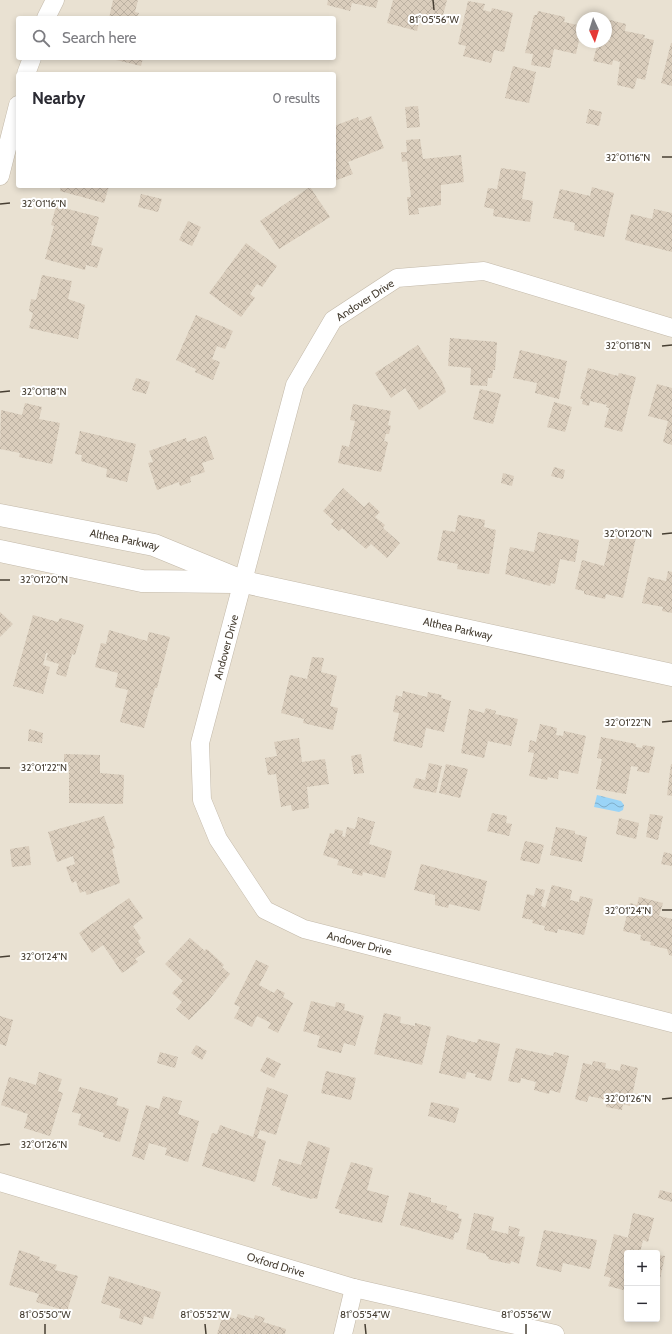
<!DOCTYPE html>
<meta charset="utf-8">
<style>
:root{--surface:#fff;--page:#f7f7f7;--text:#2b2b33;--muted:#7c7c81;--line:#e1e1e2}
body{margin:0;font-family:Cabin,sans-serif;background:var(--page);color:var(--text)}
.controls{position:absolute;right:12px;bottom:12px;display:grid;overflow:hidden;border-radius:4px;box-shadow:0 2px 6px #0003}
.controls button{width:36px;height:36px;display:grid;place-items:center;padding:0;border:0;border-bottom:1px solid var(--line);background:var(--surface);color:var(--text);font:20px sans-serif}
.compass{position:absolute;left:576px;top:12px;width:36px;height:36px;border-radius:50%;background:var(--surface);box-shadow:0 2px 6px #0003;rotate:176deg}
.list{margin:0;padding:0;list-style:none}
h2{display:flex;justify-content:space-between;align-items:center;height:52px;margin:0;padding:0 16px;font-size:17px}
h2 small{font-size:13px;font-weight:400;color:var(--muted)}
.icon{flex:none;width:22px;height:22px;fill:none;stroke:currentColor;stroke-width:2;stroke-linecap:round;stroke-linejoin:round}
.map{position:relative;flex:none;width:672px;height:1334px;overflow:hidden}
.search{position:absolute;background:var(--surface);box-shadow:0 2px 6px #0003;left:16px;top:16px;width:320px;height:44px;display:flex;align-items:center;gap:10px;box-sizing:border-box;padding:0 14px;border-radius:4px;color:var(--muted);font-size:15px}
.panel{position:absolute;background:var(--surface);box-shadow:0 2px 6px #0003;left:16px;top:72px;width:320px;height:116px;border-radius:4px}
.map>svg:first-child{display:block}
.residential{fill:#e9e1d2;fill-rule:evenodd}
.water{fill:url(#water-waves)}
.building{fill:url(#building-cross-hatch)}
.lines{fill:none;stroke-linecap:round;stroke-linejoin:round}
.minor-casing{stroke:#c3b9a9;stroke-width:19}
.tertiary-casing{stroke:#c3b9a9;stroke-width:23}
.minor{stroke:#fff;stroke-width:18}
.tertiary{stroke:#fff;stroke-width:22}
.ticks{fill:none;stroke:#473f33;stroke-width:1.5}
.labels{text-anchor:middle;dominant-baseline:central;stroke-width:4;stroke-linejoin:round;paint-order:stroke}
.street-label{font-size:11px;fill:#473f33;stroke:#fff}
.ticks-label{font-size:10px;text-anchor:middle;fill:#473f33;stroke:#fff;stroke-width:4;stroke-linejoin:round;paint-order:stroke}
</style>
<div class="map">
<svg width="672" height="1334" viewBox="0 0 672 1334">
<defs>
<pattern id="water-waves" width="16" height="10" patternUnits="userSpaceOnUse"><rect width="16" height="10" fill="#9ad4f7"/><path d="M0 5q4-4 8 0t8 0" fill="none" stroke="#7fadc9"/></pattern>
<pattern id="building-cross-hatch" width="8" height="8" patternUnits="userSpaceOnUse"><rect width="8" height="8" fill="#dacdbc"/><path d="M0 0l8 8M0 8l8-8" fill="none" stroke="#bcb1a2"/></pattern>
</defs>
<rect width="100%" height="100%" fill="#f4efe4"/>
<path class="residential" d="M0,0H672V1334H0ZM18,18H334V58H18ZM582,18H606V42H582ZM18,74H334V186H18ZM627,1253H657V1319H627Z"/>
<polygon class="water" points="597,795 621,801 624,805 623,810 619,812 594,807"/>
<g class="building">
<polygon points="113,0 138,0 135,12 139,13 137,18 109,18"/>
<polygon points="328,0 378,0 376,8 352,3 350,11 327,5"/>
<polygon points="393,0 447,0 442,19 421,14 417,31 387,23"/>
<polygon points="468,1 485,4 483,10 491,12 492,8 513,13 504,52 494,50 491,63 463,56 466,46 458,44"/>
<polygon points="538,11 565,17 564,22 582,26 576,54 554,49 550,68 531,65 533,54 525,53 534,15 537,15"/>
<polygon points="606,19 626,24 625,31 645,35 644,38 654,40 645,80 637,78 634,89 617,85 620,62 613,60 612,65 593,61 598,42 606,42"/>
<polygon points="671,43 672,43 672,86 661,83"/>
<polygon points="108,58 143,58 141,66"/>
<polygon points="513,66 536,72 529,103 505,98"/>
<polygon points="418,106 420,127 407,128 405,107"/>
<polygon points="589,109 602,112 599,126 586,123"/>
<polygon points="371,116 384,148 348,162 353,174 334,181 334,126 358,117 359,121"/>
<polygon points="420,139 423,159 461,155 464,182 441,185 441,205 418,208 419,214 409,215 407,197 411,197 407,161 402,162 401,152 407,152 406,140"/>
<polygon points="501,168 526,172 522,199 533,201 530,222 493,216 494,209 484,207 488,188 497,189"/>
<polygon points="61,186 109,186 104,203 60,191"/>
<polygon points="310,187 330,217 279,249 260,221"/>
<polygon points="592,187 614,193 604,237 574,230 575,223 553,218 560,189 590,196"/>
<polygon points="141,194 162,199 158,212 138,207"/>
<polygon points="56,206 99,217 91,245 103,248 97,268 86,265 85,270 45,259 54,226 51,225"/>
<polygon points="654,209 672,213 672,252 625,240 631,214 652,219"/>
<polygon points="188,221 201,227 192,246 179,240"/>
<polygon points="246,243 277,266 262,287 257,284 250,294 255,298 241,317 209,293"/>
<polygon points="42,275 72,281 68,299 85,305 78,339 29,328 33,313 29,311 31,299 36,300"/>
<polygon points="196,315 233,331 225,349 217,346 212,359 220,362 213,380 195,372 196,369 176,360"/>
<polygon points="450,338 497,342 495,370 493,370 492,378 488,378 487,386 470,385 471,368 448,366"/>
<polygon points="418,345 442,381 446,392 419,410 405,388 391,398 375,373"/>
<polygon points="520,350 567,361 559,399 535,393 537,383 513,378"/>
<polygon points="588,368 618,376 619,373 636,377 622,432 604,427 609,408 606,407 607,405 590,401 589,406 582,404 583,399 580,399"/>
<polygon points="136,378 150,382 146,394 132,390"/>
<polygon points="657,384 672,388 672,445 663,442 668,421 648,416"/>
<polygon points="480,389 501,394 493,424 473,419"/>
<polygon points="554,402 572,407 565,432 547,427"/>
<polygon points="25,403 42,407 39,419 60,423 52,464 19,457 20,453 0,449 1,410 22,415"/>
<polygon points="353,404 391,411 388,425 391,426 389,434 386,434 384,441 388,442 381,472 338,463 342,445 349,447 355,421 350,420"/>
<polygon points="80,431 136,444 127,482 106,477 107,469 81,461 82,455 75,454"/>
<polygon points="206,436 214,459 202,463 205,472 190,477 191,482 180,486 179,482 157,490 148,463 153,462 149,451 186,438 187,442"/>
<polygon points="554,467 565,470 563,479 551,476"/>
<polygon points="503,473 514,476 512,486 501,483"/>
<polygon points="343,488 364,507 369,502 380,512 375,517 385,525 383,528 400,543 387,558 371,544 366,549 342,528 339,531 331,524 334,521 323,511"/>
<polygon points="458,515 485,520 484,527 496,530 489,574 457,569 458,564 437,560 443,530 455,532"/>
<polygon points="612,531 636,537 623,598 606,594 605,599 584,594 584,591 575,589 582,560 604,566"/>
<polygon points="538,532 579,540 575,562 560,559 555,584 551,583 550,586 505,574 510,547 534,552"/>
<polygon points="668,571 672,572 672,613 662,611 663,607 642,603 648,577 666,581"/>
<polygon points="0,612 13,624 0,637"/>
<polygon points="33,615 58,622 60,618 84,625 75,655 72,654 66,677 56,674 59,664 46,660 48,653 46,653 43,665 50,667 43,694 13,686"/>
<polygon points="109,630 147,641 149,632 170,637 157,688 155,688 144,728 120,722 128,690 115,687 118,673 95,667 101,643 106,644"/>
<polygon points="312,657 324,658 321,672 337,676 330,706 338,708 333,730 303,723 304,719 281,713 290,675 307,679"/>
<polygon points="403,691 427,697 428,692 442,695 441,698 451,701 444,732 426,728 422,748 393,741 399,713 393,712 396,695 402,697"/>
<polygon points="486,708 496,711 495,714 518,719 511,746 488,741 484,758 461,753 469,709 484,713"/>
<polygon points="540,724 557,728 556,735 563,736 564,731 586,736 578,774 559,770 558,779 548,777 547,780 529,776 534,753 528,752 530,740 536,742"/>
<polygon points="29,729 43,733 42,743 28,741"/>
<polygon points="601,737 636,744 636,747 642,748 643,745 655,747 649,773 637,771 638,767 631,766 626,794 596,789 602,759 597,758"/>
<polygon points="299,738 302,762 325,759 329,784 307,787 309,808 292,811 291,805 281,807 276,774 268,775 265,758 277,756 274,742"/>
<polygon points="64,754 100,755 100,773 124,775 123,804 69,803 69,767 64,768"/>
<polygon points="361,754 364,773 354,774 351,756"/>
<polygon points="429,763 442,766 436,793 413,788 416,778 425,780"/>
<polygon points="446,764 468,769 460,798 439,793"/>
<polygon points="671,764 672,764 672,796 667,795"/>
<polygon points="492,813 507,816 506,823 512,824 509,836 487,831"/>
<polygon points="650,814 663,816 658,840 646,837"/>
<polygon points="104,816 115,848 112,849 120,883 87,895 85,891 80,893 76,881 72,883 66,867 75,864 73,856 57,862 48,832"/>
<polygon points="358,817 375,822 369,844 392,851 385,878 363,872 362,876 352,873 353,869 337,865 339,860 323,855 330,833 334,834 335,829 343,831 342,836 345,837 347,827 355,829"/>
<polygon points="619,818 639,823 636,839 616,834"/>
<polygon points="556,827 575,831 575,834 587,837 582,862 550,855"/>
<polygon points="525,841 544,845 539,864 520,860"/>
<polygon points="29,846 31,865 12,867 10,849"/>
<polygon points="664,852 672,854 672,866 661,864"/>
<polygon points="421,864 487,881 480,911 449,904 448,908 435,905 435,895 414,890"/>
<polygon points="552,885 572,890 570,900 579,902 580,896 593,899 584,935 558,929 557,933 544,930 545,926 532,923 533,920 522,918 527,894 534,896 536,888 545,890 541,906 545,908"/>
<polygon points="639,897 663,903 659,916 672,919 672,956 669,955 667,949 650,945 651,942 640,940 641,935 623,931 630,903 637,905"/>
<polygon points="129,898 143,918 133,926 141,938 138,941 145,952 135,959 138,962 122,973 103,945 92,953 79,933"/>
<polygon points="190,938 205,951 206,949 208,950 224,965 222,967 230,974 209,1000 189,1020 176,1009 182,1002 172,993 183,981 165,964"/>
<polygon points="256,960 269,966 259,985 274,993 277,989 285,993 283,997 293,1003 278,1033 268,1028 271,1023 257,1016 252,1027 234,1018 240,1007 234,1004"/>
<polygon points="311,1001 335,1007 336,1002 345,1004 344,1010 364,1016 355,1046 344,1043 341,1053 317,1047 320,1036 303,1031"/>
<polygon points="384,1013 401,1017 400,1023 415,1026 415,1023 431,1027 422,1065 374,1054"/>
<polygon points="0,1016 13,1020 6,1046 0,1044"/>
<polygon points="447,1035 477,1043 478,1039 500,1044 491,1081 475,1077 476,1074 467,1072 465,1079 439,1073"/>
<polygon points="196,1045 207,1051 202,1060 191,1053"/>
<polygon points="516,1048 553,1056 554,1052 569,1056 560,1093 550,1090 549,1094 534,1090 536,1082 521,1078 520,1083 508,1081"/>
<polygon points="160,1052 178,1057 175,1068 157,1063"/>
<polygon points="267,1057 281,1064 274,1078 260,1071"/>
<polygon points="593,1061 606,1063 605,1068 620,1071 621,1064 638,1068 630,1106 623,1104 622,1110 606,1107 607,1100 589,1096 587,1102 575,1099 583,1063 592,1065"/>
<polygon points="326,1071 356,1078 351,1100 321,1093"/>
<polygon points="39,1072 62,1079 58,1091 63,1093 50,1136 24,1128 28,1114 1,1105 9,1077 36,1085"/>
<polygon points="80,1087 118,1098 116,1105 129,1109 120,1142 103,1137 104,1133 78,1125 81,1114 72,1112"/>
<polygon points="267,1087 288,1095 276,1135 260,1130 257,1138 266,1141 255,1182 202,1166 212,1133 217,1134 220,1125 253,1137"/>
<polygon points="163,1096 182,1101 178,1114 199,1121 188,1162 165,1155 167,1148 149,1143 144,1160 132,1156 146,1105 159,1109"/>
<polygon points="431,1102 459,1108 455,1123 428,1116"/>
<polygon points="308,1141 330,1148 317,1199 313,1198 312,1199 280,1190 281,1188 272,1185 279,1159 301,1165"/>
<polygon points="351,1162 373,1168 367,1190 389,1196 382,1223 339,1213 340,1210 335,1208"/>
<polygon points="660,1190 672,1193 672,1202 658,1198"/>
<polygon points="409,1192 431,1198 431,1202 447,1206 446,1210 459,1214 458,1218 462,1219 458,1233 455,1232 453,1240 400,1225"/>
<polygon points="474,1213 494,1217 491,1230 508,1234 509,1226 520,1229 518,1236 525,1237 519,1264 511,1261 510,1264 488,1259 489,1257 486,1256 486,1254 466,1249"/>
<polygon points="633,1213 654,1218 648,1242 643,1240 640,1253 627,1253 627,1291 608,1286 611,1278 604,1276 614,1234 629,1238 628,1237"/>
<polygon points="544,1230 597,1240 590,1269 563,1263 561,1272 536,1266"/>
<polygon points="19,1250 40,1257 39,1260 57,1265 55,1270 78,1276 67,1311 36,1302 39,1294 9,1285"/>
<polygon points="657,1255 665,1256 658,1288 657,1288"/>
<polygon points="109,1276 161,1292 153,1319 144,1316 142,1325 119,1318 121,1309 101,1303"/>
<polygon points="238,1314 254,1319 255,1315 265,1318 263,1322 286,1329 285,1334 217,1334 223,1315 236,1319"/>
</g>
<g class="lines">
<defs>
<g id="minor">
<polyline points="46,18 55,0"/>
<polyline points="26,74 32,58"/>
<polyline points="0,176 18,105"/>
<path id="s1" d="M672,328L484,271L397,278L333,320L295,385L200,743L202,800L218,839L265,910L304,929L672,1023"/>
<path id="s2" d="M0,1182L354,1288L555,1334"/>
<polyline points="343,1334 354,1288"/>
</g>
<g id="tertiary">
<path id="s3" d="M0,515L154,545L244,582L672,675"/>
<polyline points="0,551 142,581 233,582"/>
</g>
</defs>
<use href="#minor" class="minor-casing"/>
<use href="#tertiary" class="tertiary-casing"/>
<use href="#minor" class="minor"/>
<use href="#tertiary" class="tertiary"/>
</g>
<path class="ticks" d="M433,0L434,10M662,157H672M0,204L10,203M662,346L672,345M0,392L10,391M662,534L672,533M0,580H10M662,722L672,721M0,768H10M662,910H672M0,957L10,956M662,1099L672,1098M0,1145L10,1144M45,1324V1334M205,1324L206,1334M365,1324L366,1334M526,1324V1334"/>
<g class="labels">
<g class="street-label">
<text transform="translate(365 300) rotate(-33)">Andover Drive</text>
<text stroke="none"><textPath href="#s3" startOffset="127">Althea Parkway</textPath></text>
<text stroke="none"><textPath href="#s3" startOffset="473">Althea Parkway</textPath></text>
<text transform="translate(226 647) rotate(-75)">Andover Drive</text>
<text stroke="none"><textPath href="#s1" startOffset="1091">Andover Drive</textPath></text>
<text stroke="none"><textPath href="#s2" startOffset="288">Oxford Drive</textPath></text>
</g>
</g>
<g class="ticks-label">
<text x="434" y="23">81°05'56"W</text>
<text x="628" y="161">32°01'16"N</text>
<text x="44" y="207">32°01'16"N</text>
<text x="628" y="349">32°01'18"N</text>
<text x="44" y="395">32°01'18"N</text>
<text x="628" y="537">32°01'20"N</text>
<text x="44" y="583">32°01'20"N</text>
<text x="628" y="726">32°01'22"N</text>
<text x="44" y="771">32°01'22"N</text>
<text x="628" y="914">32°01'24"N</text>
<text x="44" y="960">32°01'24"N</text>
<text x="628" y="1102">32°01'26"N</text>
<text x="44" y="1148">32°01'26"N</text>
<text x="45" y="1318">81°05'50"W</text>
<text x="205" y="1318">81°05'52"W</text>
<text x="365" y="1318">81°05'54"W</text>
<text x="526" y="1318">81°05'56"W</text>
</g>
</svg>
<div class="controls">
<button>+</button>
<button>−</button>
</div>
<svg class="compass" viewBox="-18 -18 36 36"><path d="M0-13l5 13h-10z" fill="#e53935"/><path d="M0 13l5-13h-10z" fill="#7c7c81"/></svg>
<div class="search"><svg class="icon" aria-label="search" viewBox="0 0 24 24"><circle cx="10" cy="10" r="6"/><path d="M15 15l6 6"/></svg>Search here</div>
<section class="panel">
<h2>Nearby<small>0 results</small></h2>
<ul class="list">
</ul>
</section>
</div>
